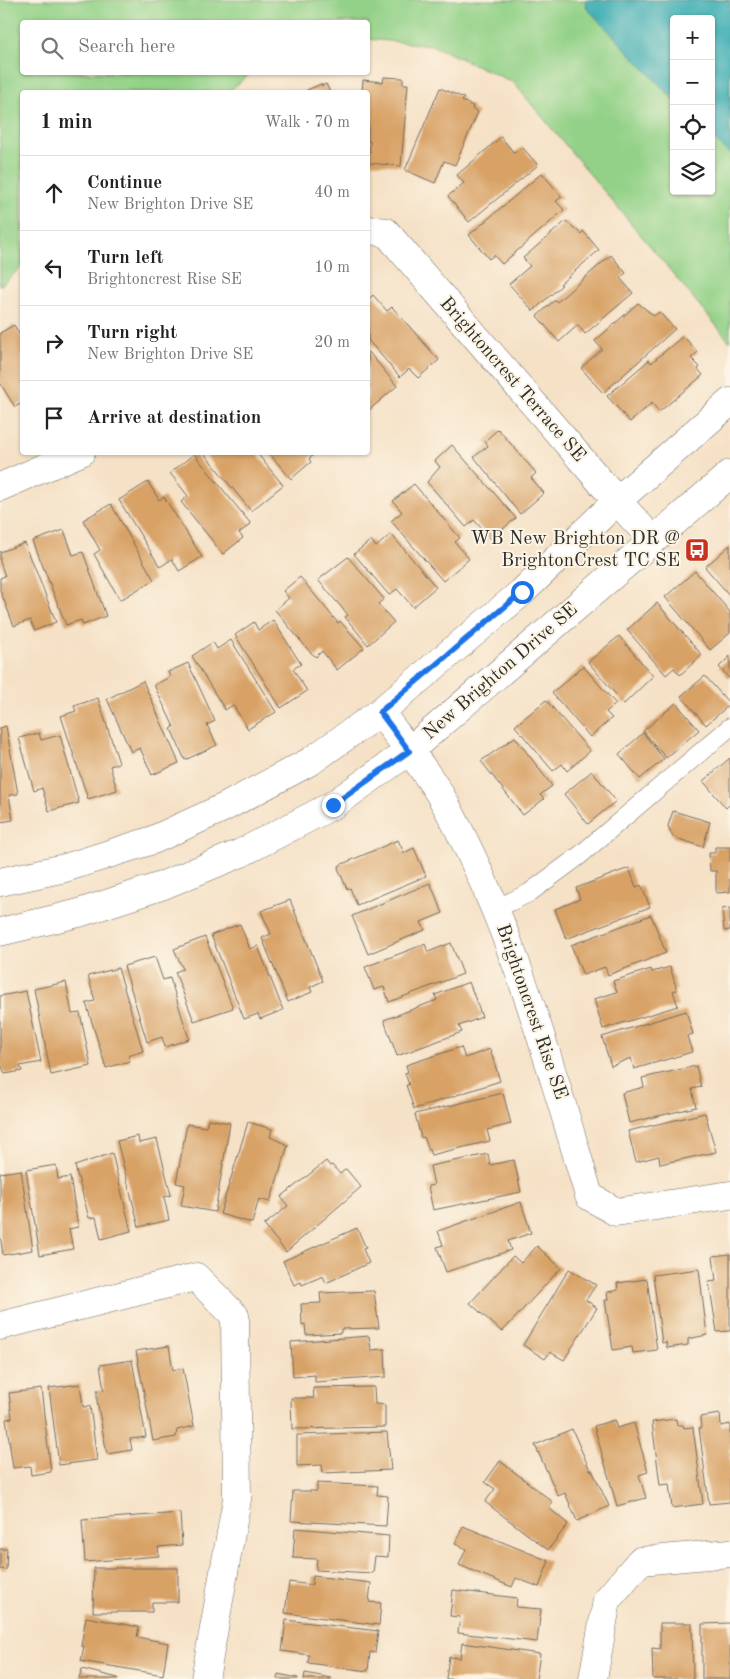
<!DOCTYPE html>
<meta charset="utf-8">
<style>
:root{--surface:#fff;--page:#f2f2f2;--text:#222;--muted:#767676;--line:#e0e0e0}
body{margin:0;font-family:"Old Standard TT",serif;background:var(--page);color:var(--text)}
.controls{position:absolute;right:15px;top:15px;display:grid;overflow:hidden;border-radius:5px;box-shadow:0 1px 4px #0004}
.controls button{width:45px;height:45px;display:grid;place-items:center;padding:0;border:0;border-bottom:1px solid var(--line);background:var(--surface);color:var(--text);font:25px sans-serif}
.stop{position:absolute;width:15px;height:15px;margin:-11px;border:4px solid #1a73e8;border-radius:50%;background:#fff}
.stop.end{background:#1a73e8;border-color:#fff;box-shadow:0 1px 5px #0008}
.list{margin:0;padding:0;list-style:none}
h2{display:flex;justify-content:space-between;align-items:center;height:65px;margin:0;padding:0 20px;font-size:21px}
h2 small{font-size:16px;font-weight:400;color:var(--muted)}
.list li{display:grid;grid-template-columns:32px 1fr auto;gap:15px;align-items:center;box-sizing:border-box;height:75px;padding:0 20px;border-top:1px solid var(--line)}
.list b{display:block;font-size:19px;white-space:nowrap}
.list p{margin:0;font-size:16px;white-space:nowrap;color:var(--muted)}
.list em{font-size:16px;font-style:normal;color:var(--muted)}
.icon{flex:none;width:28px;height:28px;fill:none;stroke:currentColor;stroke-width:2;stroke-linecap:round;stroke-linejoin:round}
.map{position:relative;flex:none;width:730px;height:1679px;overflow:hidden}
.search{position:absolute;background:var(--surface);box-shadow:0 1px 4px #0004;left:20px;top:20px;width:350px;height:55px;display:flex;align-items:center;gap:12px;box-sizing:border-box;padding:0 18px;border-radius:5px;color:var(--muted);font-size:19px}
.panel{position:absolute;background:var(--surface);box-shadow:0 1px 4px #0004;left:20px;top:90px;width:350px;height:365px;border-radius:5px}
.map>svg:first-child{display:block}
.green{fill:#92d187;stroke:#5e7e59;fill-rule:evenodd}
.water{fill:#3badb4;stroke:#336c70}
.building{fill:#d8a266}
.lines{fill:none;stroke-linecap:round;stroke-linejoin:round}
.service-casing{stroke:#726b61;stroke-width:19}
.minor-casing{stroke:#726b61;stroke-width:29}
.tertiary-casing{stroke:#726b61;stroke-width:29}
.service{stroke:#fff;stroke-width:18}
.minor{stroke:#fff;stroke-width:28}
.tertiary{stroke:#fff;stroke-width:28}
.route{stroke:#1a73e8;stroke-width:6}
.labels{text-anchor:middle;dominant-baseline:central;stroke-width:4;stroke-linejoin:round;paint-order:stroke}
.street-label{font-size:19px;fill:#2b2b2b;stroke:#fcf5e5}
.poi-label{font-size:19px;fill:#2b2b2b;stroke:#fcf5e5;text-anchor:end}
</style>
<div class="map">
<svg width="730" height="1679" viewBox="0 0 730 1679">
<rect width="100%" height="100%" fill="#fcf5e5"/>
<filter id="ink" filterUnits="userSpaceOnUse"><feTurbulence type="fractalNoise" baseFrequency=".02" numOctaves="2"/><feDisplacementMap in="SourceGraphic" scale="10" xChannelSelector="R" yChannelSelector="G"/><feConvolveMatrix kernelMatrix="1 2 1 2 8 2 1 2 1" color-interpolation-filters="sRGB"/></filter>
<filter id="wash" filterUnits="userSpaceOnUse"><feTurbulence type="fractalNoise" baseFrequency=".0096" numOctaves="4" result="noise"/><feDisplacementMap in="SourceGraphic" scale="20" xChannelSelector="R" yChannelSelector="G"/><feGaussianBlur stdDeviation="1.12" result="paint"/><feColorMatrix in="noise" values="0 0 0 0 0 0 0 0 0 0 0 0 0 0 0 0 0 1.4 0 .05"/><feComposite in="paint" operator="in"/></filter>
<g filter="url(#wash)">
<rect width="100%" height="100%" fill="#f5e1c6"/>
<path class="green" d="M0,0H730V342L513,82L431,45L368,39V22H22V72L251,73L228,92H22V267L0,286ZM674,19H711V191H674Z"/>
<polygon class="water" points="585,0 730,0 730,155 711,136 711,19 674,19 674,100 587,8"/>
<g id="blocks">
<g class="building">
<polygon points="384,77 403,78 403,84 408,84 401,166 369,163 370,141 368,141 368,92 362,92 363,80 383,82"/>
<polygon points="321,84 322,86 326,84 330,92 305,91"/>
<polygon points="440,88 464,98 462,101 473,106 472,109 478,112 455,165 444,161 435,183 405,170"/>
<polygon points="501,137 514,153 522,147 538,165 469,222 448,196 464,183 457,175"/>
<polygon points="542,173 562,197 556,201 564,210 502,264 494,255 489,259 469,235"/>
<polygon points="566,221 581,234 583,231 599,250 560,284 562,285 533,311 509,284 530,266 523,258"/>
<polygon points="611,255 626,273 620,278 633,293 585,334 578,325 559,342 537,316 555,300 557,302"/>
<polygon points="373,295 387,311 392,307 439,360 418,378 409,369 400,377 368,340 368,300"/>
<polygon points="638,303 654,316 659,312 675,329 603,393 581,368 602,349 595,341"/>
<polygon points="14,325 22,339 22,403 15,407 0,383 0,333"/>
<polygon points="683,336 698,352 691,358 700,367 698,369 703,375 659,412 652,403 630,422 607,396 649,360 651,363"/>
<polygon points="368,351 397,386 368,411"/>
<polygon points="498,429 536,473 531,478 544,493 520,514 474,457 488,446 485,441"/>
<polygon points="452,445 516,518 491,539 474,520 466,527 427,482 440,467 435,461"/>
<polygon points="203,452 256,452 283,485 251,511"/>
<polygon points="268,452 316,452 309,459 311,462 291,479"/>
<polygon points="194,454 251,524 239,533 243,538 223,554 181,502 188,496 170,473"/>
<polygon points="148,482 159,500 164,497 202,557 179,571 172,559 160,567 119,500"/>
<polygon points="414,484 460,538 455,542 469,559 443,581 391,521 402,512 393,501"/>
<polygon points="111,504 154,580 120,600 94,554 100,550 83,520"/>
<polygon points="64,530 73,555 83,552 106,616 83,625 81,620 66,625 33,541"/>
<polygon points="391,534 436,587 413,607 397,589 389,595 354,554 371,540 376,547"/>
<polygon points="25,543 56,622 34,631 30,620 14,626 0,590 0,578 5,576 0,562 0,552"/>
<polygon points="730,545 730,596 705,567"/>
<polygon points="348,557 384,599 378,604 394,622 368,645 345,617 348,615 318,580"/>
<polygon points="695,571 730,612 730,633 710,650 665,597"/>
<polygon points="300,577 338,623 340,621 364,648 337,670 322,651 316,657 310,652 275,610 289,598 283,591"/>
<polygon points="657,603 702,655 680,675 674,668 666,675 627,630"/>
<polygon points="273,620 301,664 293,669 307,691 281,708 235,635 254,622 258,630"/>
<polygon points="619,636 653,676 624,704 588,662"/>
<polygon points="231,640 276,712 248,729 233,705 225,710 192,656 213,642 217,649"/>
<polygon points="730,656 730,679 719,667"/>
<polygon points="188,663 215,721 207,725 217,745 185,760 171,729 174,727 154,685 170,677 168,672"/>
<polygon points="583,666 616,704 606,712 612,718 590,737 552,693"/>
<polygon points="705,676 730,704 706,725 681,696"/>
<polygon points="143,681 179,763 152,775 140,748 131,752 107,699"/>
<polygon points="98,698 119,763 110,766 117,790 88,799 61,716 76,711 74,706"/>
<polygon points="546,700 590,751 567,771 562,764 553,771 515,726"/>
<polygon points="676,703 699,730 666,758 643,731"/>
<polygon points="6,726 18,794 9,795 13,820 0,822 0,728"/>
<polygon points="39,733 41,740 60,735 79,803 49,811 42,788 34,791 19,738"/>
<polygon points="643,733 664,759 640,779 619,754"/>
<polygon points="515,737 552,786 540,795 544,799 523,815 481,761"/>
<polygon points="730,758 730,804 726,808 703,781"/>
<polygon points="592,771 616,801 588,824 564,794"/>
<polygon points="673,811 710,822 703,847 673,837 668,826"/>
<polygon points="398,840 404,853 414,848 426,876 357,905 350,888 347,889 338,868 340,865"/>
<polygon points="715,847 730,847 730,892 716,893 716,871 710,871 709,853 715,853"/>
<polygon points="629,868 636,887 641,885 650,907 566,939 555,909 580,899 576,888"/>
<polygon points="430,883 443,913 421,922 425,930 368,954 352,916"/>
<polygon points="290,900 323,981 310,987 312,992 288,1002 262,938 271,934 261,911"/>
<polygon points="730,908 730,930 724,931 722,909"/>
<polygon points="651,915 666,953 608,975 605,967 583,975 571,945"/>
<polygon points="240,924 250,949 258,946 283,1010 260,1019 258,1014 244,1019 211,935"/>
<polygon points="205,937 233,1008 194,1021 175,972 183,969 174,949"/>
<polygon points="451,943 463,974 389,1002 384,987 374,990 365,967 425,944 428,952"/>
<polygon points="155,957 163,980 170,978 189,1039 165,1047 162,1037 147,1042 124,966"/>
<polygon points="670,967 677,990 673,991 678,1006 603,1029 594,999 617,992 613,981 651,969 652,972"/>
<polygon points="118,968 143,1051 128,1056 130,1061 106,1068 86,1003 95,1001 88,976"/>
<polygon points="66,982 72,1014 80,1013 91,1066 51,1075 34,989"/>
<polygon points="469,982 482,1017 459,1026 462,1032 397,1056 384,1020 437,1000 435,995"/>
<polygon points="26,991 41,1062 20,1066 22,1071 5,1074 0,1062 0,996"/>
<polygon points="686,1011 693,1034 687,1036 692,1052 634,1069 631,1058 611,1066 602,1037"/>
<polygon points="461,1047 465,1058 490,1049 500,1081 414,1109 406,1085 409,1085 405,1073 408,1072 406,1065"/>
<polygon points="696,1066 701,1087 692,1089 696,1107 629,1123 622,1093 644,1087 642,1078"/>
<polygon points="503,1093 511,1124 487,1130 490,1141 431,1155 424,1137 421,1138 415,1114"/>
<polygon points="705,1113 716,1152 660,1164 659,1156 636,1162 628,1131"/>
<polygon points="208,1119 230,1123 215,1212 181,1206 185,1185 176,1183 187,1124 206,1127"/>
<polygon points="248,1122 272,1129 270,1137 288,1145 270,1202 259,1199 252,1223 220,1214"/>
<polygon points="138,1136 139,1143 157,1139 171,1195 164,1197 169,1220 139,1227 117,1141"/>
<polygon points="112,1153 131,1231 101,1239 96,1217 89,1218 75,1166"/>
<polygon points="488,1154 490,1165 514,1160 521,1192 433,1210 428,1186 434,1185 430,1166"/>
<polygon points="326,1161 330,1166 332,1165 340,1174 346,1169 361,1187 286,1252 264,1225 288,1206 281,1197"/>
<polygon points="56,1165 58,1179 70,1177 78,1227 69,1229 73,1249 40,1255 26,1170"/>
<polygon points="21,1170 33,1250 3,1255 0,1235 0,1173"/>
<polygon points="521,1202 531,1233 508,1241 511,1250 446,1272 437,1247 443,1245 438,1231"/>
<polygon points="357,1228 366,1248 363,1249 369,1263 326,1283 323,1276 302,1285 301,1282 294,1285 283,1261"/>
<polygon points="537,1246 561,1268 502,1332 470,1303 513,1256 521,1263"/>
<polygon points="730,1254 730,1331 717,1332 709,1282 716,1281 713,1256"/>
<polygon points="569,1269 596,1285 586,1300 597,1308 564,1360 550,1352 545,1359 523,1345"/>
<polygon points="699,1269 707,1335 688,1339 688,1345 667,1348 666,1342 662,1343 653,1275"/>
<polygon points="647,1279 657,1350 633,1353 632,1347 613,1350 605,1300 608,1300 607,1292 618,1290 617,1283"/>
<polygon points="374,1291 379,1328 341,1329 341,1333 306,1335 305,1324 302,1325 301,1304 321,1303 320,1293"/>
<polygon points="369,1336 371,1350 385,1349 386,1377 315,1382 315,1375 293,1377 291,1342"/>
<polygon points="169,1346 173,1370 183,1368 194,1426 177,1430 176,1437 153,1441 136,1351"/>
<polygon points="132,1360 146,1437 130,1439 132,1450 107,1454 97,1401 97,1391 104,1390 100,1365"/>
<polygon points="80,1384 83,1407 90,1406 97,1460 59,1465 49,1388"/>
<polygon points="374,1387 375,1404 385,1405 385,1427 292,1429 291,1398 314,1398 313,1388"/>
<polygon points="41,1389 51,1472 31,1475 30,1466 13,1468 6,1419 12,1418 9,1393"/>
<polygon points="720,1414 721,1426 730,1424 730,1502 709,1504 699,1428 701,1428 700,1417"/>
<polygon points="676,1419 677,1425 683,1425 684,1428 693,1427 703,1504 672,1508 669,1484 660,1485 652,1422"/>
<polygon points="614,1420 617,1428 634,1423 648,1472 639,1475 646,1498 617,1506 594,1426"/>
<polygon points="572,1429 590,1470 592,1470 609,1506 577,1521 565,1493 558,1496 535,1445"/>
<polygon points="387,1432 391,1470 323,1473 322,1465 297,1466 297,1435"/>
<polygon points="500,1461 553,1502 549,1508 568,1524 548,1550 485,1502 495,1489 485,1482"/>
<polygon points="317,1483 378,1486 377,1495 388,1496 386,1526 291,1521 293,1491 317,1491"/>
<polygon points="180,1513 182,1545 158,1547 159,1556 85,1562 82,1520"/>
<polygon points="463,1526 549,1561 539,1587 516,1578 512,1587 459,1565 466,1549 455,1544"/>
<polygon points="295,1528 389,1536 388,1557 375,1556 373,1573 316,1570 317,1559 293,1558"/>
<polygon points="0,1549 7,1549 6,1570 0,1569"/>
<polygon points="94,1568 178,1568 178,1602 152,1602 152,1612 93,1612"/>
<polygon points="313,1576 371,1583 369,1602 381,1603 379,1625 285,1613 289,1582 312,1585"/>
<polygon points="453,1590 517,1598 516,1607 541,1609 537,1642 458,1633 460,1617 450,1616"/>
<polygon points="86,1617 139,1627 137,1637 168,1643 163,1675 81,1661 84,1646 81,1646"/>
<polygon points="286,1620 378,1631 375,1653 370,1652 368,1671 308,1663 309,1655 282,1651"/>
<polygon points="660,1623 692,1623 693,1679 653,1679 652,1648 660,1649"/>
<polygon points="730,1623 730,1679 702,1679 702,1624"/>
<polygon points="462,1643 540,1654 536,1679 446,1679 449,1657 460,1658"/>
<polygon points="82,1669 118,1678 118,1679 79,1679"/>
<polygon points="305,1673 331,1678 331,1679 304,1679"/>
<polygon points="278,1674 298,1678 298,1679 277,1679"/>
</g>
</g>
</g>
<g filter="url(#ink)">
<use href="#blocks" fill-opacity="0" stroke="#726b61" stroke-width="1"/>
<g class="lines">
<defs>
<polyline id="service" points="495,909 529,893 579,856 730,727"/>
<g id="minor">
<polyline points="368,230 386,232 617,501 653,540"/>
<polyline points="0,487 81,452"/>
<path d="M380,712C402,742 428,772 446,805C512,927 550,1063 589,1196L616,1212L730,1195"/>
<polyline points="0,1326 196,1277 235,1316 237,1499 205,1679"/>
<polyline points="593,1679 607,1600 640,1561 730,1553"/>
</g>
<g id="tertiary">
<polyline points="0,882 65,868 153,840 225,807 311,761 380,712 522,592 617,501 730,402"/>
<polyline points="0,932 79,913 161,886 241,853 333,805 409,751 730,474"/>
</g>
</defs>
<use href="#service" class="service-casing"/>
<use href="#minor" class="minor-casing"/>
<use href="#tertiary" class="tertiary-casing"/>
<use href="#service" class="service"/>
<use href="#minor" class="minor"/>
<use href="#tertiary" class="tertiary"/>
</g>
</g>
<g class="lines" filter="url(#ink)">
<polyline class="route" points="333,805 409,751 380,712 522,592"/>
</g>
<defs>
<symbol id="bus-square" viewBox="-11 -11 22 22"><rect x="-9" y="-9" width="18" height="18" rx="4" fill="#c8321e" stroke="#fcf5e5"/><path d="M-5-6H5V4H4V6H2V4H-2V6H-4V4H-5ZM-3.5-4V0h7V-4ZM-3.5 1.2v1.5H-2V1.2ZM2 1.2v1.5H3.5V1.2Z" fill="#fff"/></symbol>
</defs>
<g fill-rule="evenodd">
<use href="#bus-square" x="683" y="536" width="28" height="28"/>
</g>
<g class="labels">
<g class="street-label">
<text transform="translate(512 380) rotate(49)">Brightoncrest Terrace SE</text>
<text transform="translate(501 672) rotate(-41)">New Brighton Drive SE</text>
<text transform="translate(531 1012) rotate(71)">Brightoncrest Rise SE</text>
</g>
<g class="poi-label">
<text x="680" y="539">WB New Brighton DR @<tspan x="680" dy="22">BrightonCrest TC SE</tspan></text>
</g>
</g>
</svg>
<div class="controls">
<button>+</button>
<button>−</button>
<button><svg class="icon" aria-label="locate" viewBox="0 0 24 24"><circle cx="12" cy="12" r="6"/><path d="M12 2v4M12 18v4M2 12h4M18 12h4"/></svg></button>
<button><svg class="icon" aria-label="layers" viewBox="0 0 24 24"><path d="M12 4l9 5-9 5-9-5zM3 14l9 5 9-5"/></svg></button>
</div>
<div class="stop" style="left:522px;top:592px"></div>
<div class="stop end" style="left:333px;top:805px"></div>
<div class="search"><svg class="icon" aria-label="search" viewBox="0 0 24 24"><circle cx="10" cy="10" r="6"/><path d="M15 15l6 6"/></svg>Search here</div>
<section class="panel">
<h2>1 min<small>Walk · 70 m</small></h2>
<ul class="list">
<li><svg class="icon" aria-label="ahead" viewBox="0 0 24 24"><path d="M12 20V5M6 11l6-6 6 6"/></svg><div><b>Continue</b><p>New Brighton Drive SE</p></div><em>40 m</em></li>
<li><svg class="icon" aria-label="left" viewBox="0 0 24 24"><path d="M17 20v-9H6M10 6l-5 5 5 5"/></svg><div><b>Turn left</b><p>Brightoncrest Rise SE</p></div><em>10 m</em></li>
<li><svg class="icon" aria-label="right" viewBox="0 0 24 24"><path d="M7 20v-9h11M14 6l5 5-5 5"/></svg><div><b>Turn right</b><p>New Brighton Drive SE</p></div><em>20 m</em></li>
<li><svg class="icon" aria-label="arrive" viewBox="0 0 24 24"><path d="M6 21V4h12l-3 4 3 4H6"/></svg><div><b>Arrive at destination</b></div></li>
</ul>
</section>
</div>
